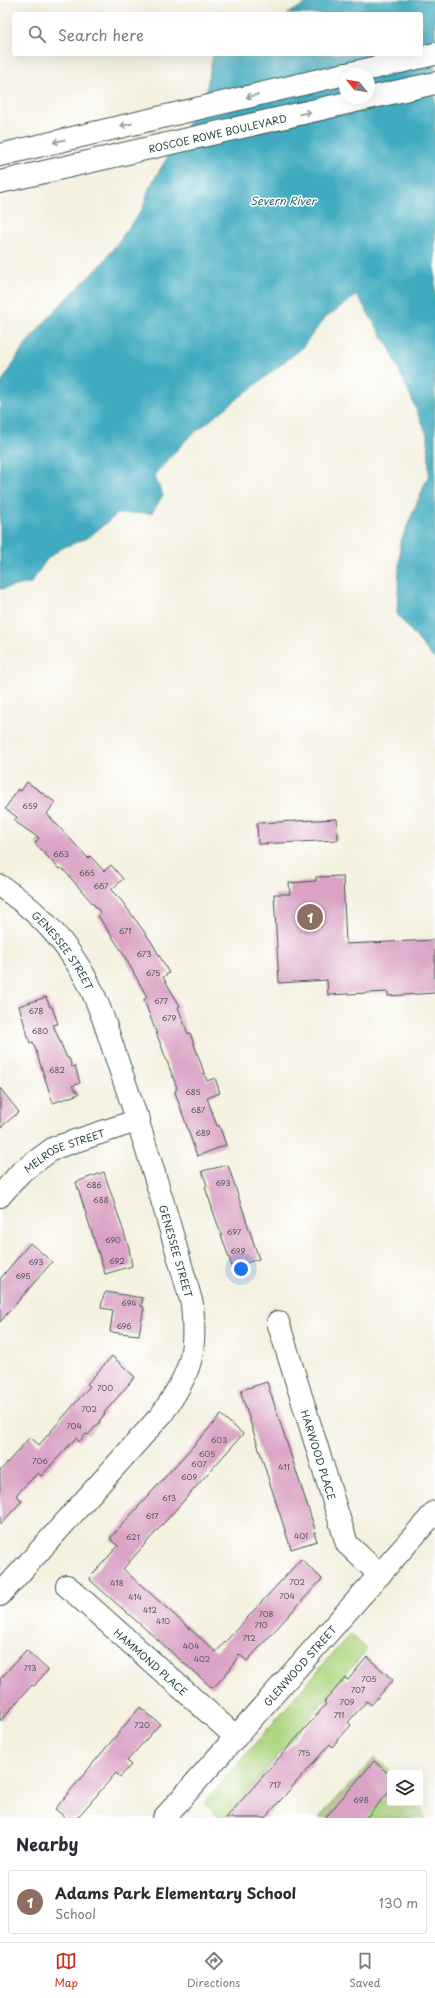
<!DOCTYPE html>
<style>
:root{--surface:#fff;--page:#f2f2f3;--text:#2b2b33;--muted:#7c7c81;--line:#e1e1e2;--accent:#c8321e}
body{margin:0;font-family:"Playpen Sans",sans-serif;background:var(--page);color:var(--text)}
.controls{position:absolute;right:12px;bottom:12px;display:grid;overflow:hidden;border-radius:4px;box-shadow:0 4px 16px #0002}
.controls button{width:36px;height:36px;display:grid;place-items:center;padding:0;border:0;border-bottom:1px solid var(--line);background:var(--surface);color:var(--text);font:20px sans-serif}
.compass{position:absolute;left:339px;top:68px;width:36px;height:36px;border-radius:50%;background:var(--surface);box-shadow:0 4px 16px #0002;rotate:300deg}
.you{position:absolute;left:241px;top:1269px;width:14px;height:14px;margin:-10px;border:3px solid #fff;border-radius:50%;background:#1a73e8;box-shadow:0 0 0 6px #1a73e833}
.badge{display:grid;place-items:center;width:26px;height:26px;border-radius:50%;background:var(--accent);color:#fff;font-size:13px;font-weight:700}
.pin{position:absolute;translate:-50% -50%;border:2px solid #fff;box-shadow:0 1px 4px #0006}
.list{margin:0;padding:0;list-style:none}
h2{display:flex;justify-content:space-between;align-items:center;height:52px;margin:0;padding:0 16px;font-size:17px}
h2 small{font-size:13px;font-weight:400;color:var(--muted)}
.list li{display:grid;grid-template-columns:26px 1fr auto;gap:12px;align-items:center;box-sizing:border-box;height:64px;margin:0 8px 8px;padding:0 8px;border:1px solid var(--line);border-radius:4px}
.list b{display:block;font-size:15px;white-space:nowrap}
.list p{margin:0;font-size:13px;white-space:nowrap;color:var(--muted)}
.list em{font-size:13px;font-style:normal;color:var(--muted)}
.icon{flex:none;width:22px;height:22px;fill:none;stroke:currentColor;stroke-width:2;stroke-linecap:round;stroke-linejoin:round}
.map{position:relative;flex:none;width:435px;height:1818px;overflow:hidden}
.search{position:absolute;background:var(--surface);box-shadow:0 4px 16px #0002;left:12px;right:12px;top:12px;height:44px;display:flex;align-items:center;gap:10px;box-sizing:border-box;padding:0 14px;border-radius:4px;color:var(--muted);font-size:15px}
.sheet{height:124px;background:var(--surface)}
nav{display:flex;justify-content:space-around;align-items:center;box-sizing:border-box;height:56px;border-top:1px solid var(--line);background:var(--surface);font-size:11px;color:var(--muted)}
nav a{display:grid;justify-items:center;gap:2px}
nav .on{color:var(--accent)}
.map>svg:first-child{display:block}
.green{fill:#add57f;stroke:#66895a}
.water{fill:#40abc0;stroke:#30747a;fill-rule:evenodd}
.building{fill:#daa3c5}
.lines{fill:none;stroke-linecap:round;stroke-linejoin:round}
.street-casing{stroke:#3f584e;stroke-width:24}
.primary-casing{stroke:#3f584e;stroke-width:24}
.street{stroke:#fff;stroke-width:22}
.primary{stroke:#fff;stroke-width:22}
.oneway{stroke:#8f9e9a}
.labels{text-anchor:middle;dominant-baseline:central;stroke-width:3;stroke-linejoin:round;paint-order:stroke}
.number-label{font-size:8px;fill:#4e5658}
.street-label{font-size:10px;fill:#1f3d34;stroke:#fff}
.water-label{font-size:11px;font-style:italic;fill:#2b6465;stroke:#fff}
</style>
<div class="map">
<svg width="435" height="1818" viewBox="0 0 435 1818">
<rect width="100%" height="100%" fill="#fff"/>
<filter id="ink" filterUnits="userSpaceOnUse"><feTurbulence type="fractalNoise" baseFrequency=".025" numOctaves="2"/><feDisplacementMap in="SourceGraphic" scale="8" xChannelSelector="R" yChannelSelector="G"/><feConvolveMatrix kernelMatrix="1 2 1 2 8 2 1 2 1" color-interpolation-filters="sRGB"/></filter>
<filter id="wash" filterUnits="userSpaceOnUse"><feTurbulence type="fractalNoise" baseFrequency=".012" numOctaves="4" result="noise"/><feDisplacementMap in="SourceGraphic" scale="16" xChannelSelector="R" yChannelSelector="G"/><feGaussianBlur stdDeviation="0.9" result="paint"/><feColorMatrix in="noise" values="0 0 0 0 0 0 0 0 0 0 0 0 0 0 0 0 0 1.4 0 .05"/><feComposite in="paint" operator="in"/></filter>
<g filter="url(#wash)">
<rect width="100%" height="100%" fill="#f4f1e0"/>
<g class="green">
<polygon points="350,1634 367,1649 226,1818 220,1818 204,1803"/>
<polygon points="375,1758 393,1773 390,1773 390,1803 417,1803 426,1818 319,1818"/>
</g>
<path class="water" d="M313,0H435V660L397,614L400,543L429,474L428,437L390,349L357,295L324,319L301,349L189,437L154,475L163,495L152,513L117,514L89,537L62,548L47,559L31,583L0,589V385L24,346L57,308L102,264L143,208L149,188L206,93L213,54H421V14H287ZM345,74H369V98H345Z"/>
<g id="blocks">
<g class="building">
<polygon points="27,782 55,802 47,814 88,858 90,856 104,871 111,865 123,879 111,890 121,900 151,941 169,973 163,977 180,1006 178,1007 188,1034 190,1033 207,1081 215,1078 220,1093 207,1098 217,1126 219,1125 226,1145 197,1156 175,1092 177,1088 144,1000 147,997 121,950 98,916 101,913 62,868 59,869 35,843 39,838 14,821 17,817 5,809 18,789 21,791"/>
<polygon points="337,819 338,840 258,844 257,823"/>
<polygon points="343,876 346,944 435,940 435,993 388,996 388,992 328,995 327,980 279,983 274,894 290,894 289,883 316,881 316,877"/>
<polygon points="46,997 50,1007 52,1007 58,1024 53,1025 67,1058 69,1058 72,1067 75,1066 80,1083 72,1086 79,1094 53,1103 33,1042 30,1043 19,1006"/>
<polygon points="0,1088 19,1112 0,1128"/>
<polygon points="228,1165 259,1259 232,1267 205,1187 207,1185 202,1171"/>
<polygon points="104,1172 129,1248 132,1266 105,1274 76,1182"/>
<polygon points="30,1243 52,1262 0,1322 0,1279"/>
<polygon points="106,1292 143,1298 141,1306 144,1307 139,1335 110,1332 113,1310 101,1308 103,1297"/>
<polygon points="112,1356 135,1377 104,1413 105,1414 99,1421 100,1422 88,1435 86,1434 79,1442 76,1438 41,1476 38,1473 16,1495 22,1501 0,1525 0,1471 30,1437 39,1445 90,1386 87,1384"/>
<polygon points="267,1382 316,1532 314,1532 317,1541 291,1549 241,1393 242,1390"/>
<polygon points="221,1415 243,1434 123,1569 216,1652 301,1559 322,1579 247,1661 239,1654 231,1668 214,1687 212,1686 211,1687 90,1580 91,1578 90,1577 118,1546 111,1540 111,1537"/>
<polygon points="26,1650 48,1670 34,1686 32,1685 0,1721 0,1679"/>
<polygon points="367,1657 393,1680 371,1705 367,1701 348,1722 351,1725 332,1747 330,1744 265,1818 226,1818 308,1725 326,1704 324,1702 345,1678 348,1680"/>
<polygon points="140,1707 160,1724 127,1761 131,1765 120,1777 116,1773 77,1818 66,1818 55,1809"/>
<polygon points="374,1761 390,1775 390,1791 366,1818 325,1818"/>
</g>
</g>
</g>
<g filter="url(#ink)">
<use href="#blocks" fill-opacity="0" stroke="#3f584e" stroke-width="1"/>
<g class="lines">
<defs>
<g id="street">
<path id="s1" d="M0,886C31,906 58,933 78,965C97,994 107,1030 118,1063C146,1142 169,1223 192,1304C197,1355 191,1371 162,1414L0,1595"/>
<path id="s2" d="M0,1196L21,1172L54,1148L139,1120"/>
<path id="s3" d="M278,1322L347,1544L380,1575"/>
<path id="s4" d="M67,1586L236,1737"/>
<path id="s5" d="M164,1818L435,1512"/>
</g>
<g id="primary">
<polyline points="347,74 435,54"/>
<polyline points="0,155 345,74"/>
<path id="s6" d="M0,182L435,83"/>
</g>
</defs>
<use href="#street" class="street-casing"/>
<use href="#primary" class="primary-casing"/>
<use href="#street" class="street"/>
<use href="#primary" class="primary"/>
</g>
<defs><path id="oneway-shaft" d="M-6 0H5M1.5-3L5.5 0L1.5 3" fill="none" stroke-width="1.6" stroke-linecap="round" stroke-linejoin="round"/></defs>
<g class="oneway">
<use href="#oneway-shaft" transform="translate(252 96) rotate(167)"/>
<use href="#oneway-shaft" transform="translate(305 113) rotate(-13)"/>
<use href="#oneway-shaft" transform="translate(126 125) rotate(167)"/>
<use href="#oneway-shaft" transform="translate(59 141) rotate(167)"/>
</g>
</g>
<g class="labels">
<g class="number-label">
<text x="30" y="806">659</text>
<text x="61" y="854">663</text>
<text x="87" y="873">665</text>
<text x="101" y="886">667</text>
<text x="125" y="931">671</text>
<text x="144" y="954">673</text>
<text x="153" y="973">675</text>
<text x="161" y="1001">677</text>
<text x="36" y="1011">678</text>
<text x="169" y="1018">679</text>
<text x="40" y="1031">680</text>
<text x="57" y="1070">682</text>
<text x="193" y="1092">685</text>
<text x="198" y="1110">687</text>
<text x="203" y="1133">689</text>
<text x="223" y="1183">693</text>
<text x="94" y="1185">686</text>
<text x="101" y="1200">688</text>
<text x="234" y="1232">697</text>
<text x="113" y="1240">690</text>
<text x="238" y="1251">699</text>
<text x="117" y="1261">692</text>
<text x="36" y="1262">693</text>
<text x="23" y="1276">695</text>
<text x="129" y="1303">694</text>
<text x="124" y="1326">696</text>
<text x="105" y="1388">700</text>
<text x="89" y="1409">702</text>
<text x="74" y="1426">704</text>
<text x="219" y="1440">603</text>
<text x="207" y="1454">605</text>
<text x="40" y="1461">706</text>
<text x="199" y="1464">607</text>
<text x="284" y="1467">411</text>
<text x="189" y="1477">609</text>
<text x="169" y="1498">613</text>
<text x="152" y="1516">617</text>
<text x="301" y="1536">401</text>
<text x="133" y="1537">621</text>
<text x="297" y="1582">702</text>
<text x="117" y="1583">418</text>
<text x="287" y="1596">704</text>
<text x="135" y="1597">414</text>
<text x="150" y="1610">412</text>
<text x="266" y="1614">708</text>
<text x="163" y="1621">410</text>
<text x="261" y="1625">710</text>
<text x="249" y="1638">712</text>
<text x="191" y="1646">404</text>
<text x="202" y="1659">402</text>
<text x="30" y="1668">713</text>
<text x="369" y="1679">705</text>
<text x="358" y="1690">707</text>
<text x="347" y="1702">709</text>
<text x="339" y="1715">711</text>
<text x="142" y="1725">720</text>
<text x="304" y="1753">715</text>
<text x="275" y="1785">717</text>
<text x="361" y="1800">698</text>
</g>
<g class="street-label">
<text stroke="none"><textPath href="#s6" startOffset="223">ROSCOE ROWE BOULEVARD</textPath></text>
<text stroke="none"><textPath href="#s1" startOffset="91">GENESSEE STREET</textPath></text>
<text stroke="none"><textPath href="#s2" startOffset="81">MELROSE STREET</textPath></text>
<text stroke="none"><textPath href="#s1" startOffset="415">GENESSEE STREET</textPath></text>
<text stroke="none"><textPath href="#s3" startOffset="139">HARWOOD PLACE</textPath></text>
<text stroke="none"><textPath href="#s4" startOffset="113">HAMMOND PLACE</textPath></text>
<text stroke="none"><textPath href="#s5" startOffset="204">GLENWOOD STREET</textPath></text>
</g>
<g class="water-label">
<text x="283" y="200">Severn River</text>
</g>
</g>
</svg>
<div class="controls">
<button><svg class="icon" aria-label="layers" viewBox="0 0 24 24"><path d="M12 4l9 5-9 5-9-5zM3 14l9 5 9-5"/></svg></button>
</div>
<svg class="compass" viewBox="-18 -18 36 36"><path d="M0-13l5 13h-10z" fill="#e53935"/><path d="M0 13l5-13h-10z" fill="#7c7c81"/></svg>
<div class="you"></div>
<div class="pin badge" style="left:310px;top:917px;background:#8d6e63">1</div>
<div class="search"><svg class="icon" aria-label="search" viewBox="0 0 24 24"><circle cx="10" cy="10" r="6"/><path d="M15 15l6 6"/></svg>Search here</div>
</div>
<section class="sheet">
<h2>Nearby<small></small></h2>
<ul class="list">
<li><span class="badge" style="background:#8d6e63">1</span><div><b>Adams Park Elementary School</b><p>School</p></div><em>130 m</em></li>
</ul>
</section>
<nav>
<a class="on"><svg class="icon" aria-label="map" viewBox="0 0 24 24"><path d="M3 6l6-2 6 2 6-2v14l-6 2-6-2-6 2zM9 4v14M15 6v14"/></svg>Map</a>
<a><svg class="icon" aria-label="directions" viewBox="0 0 24 24"><path d="M12 3l9 9-9 9-9-9zM9 14v-3h6M13 9l2 2-2 2"/></svg>Directions</a>
<a><svg class="icon" aria-label="saved" viewBox="0 0 24 24"><path d="M7 4h10v16l-5-4-5 4z"/></svg>Saved</a>
</nav>
